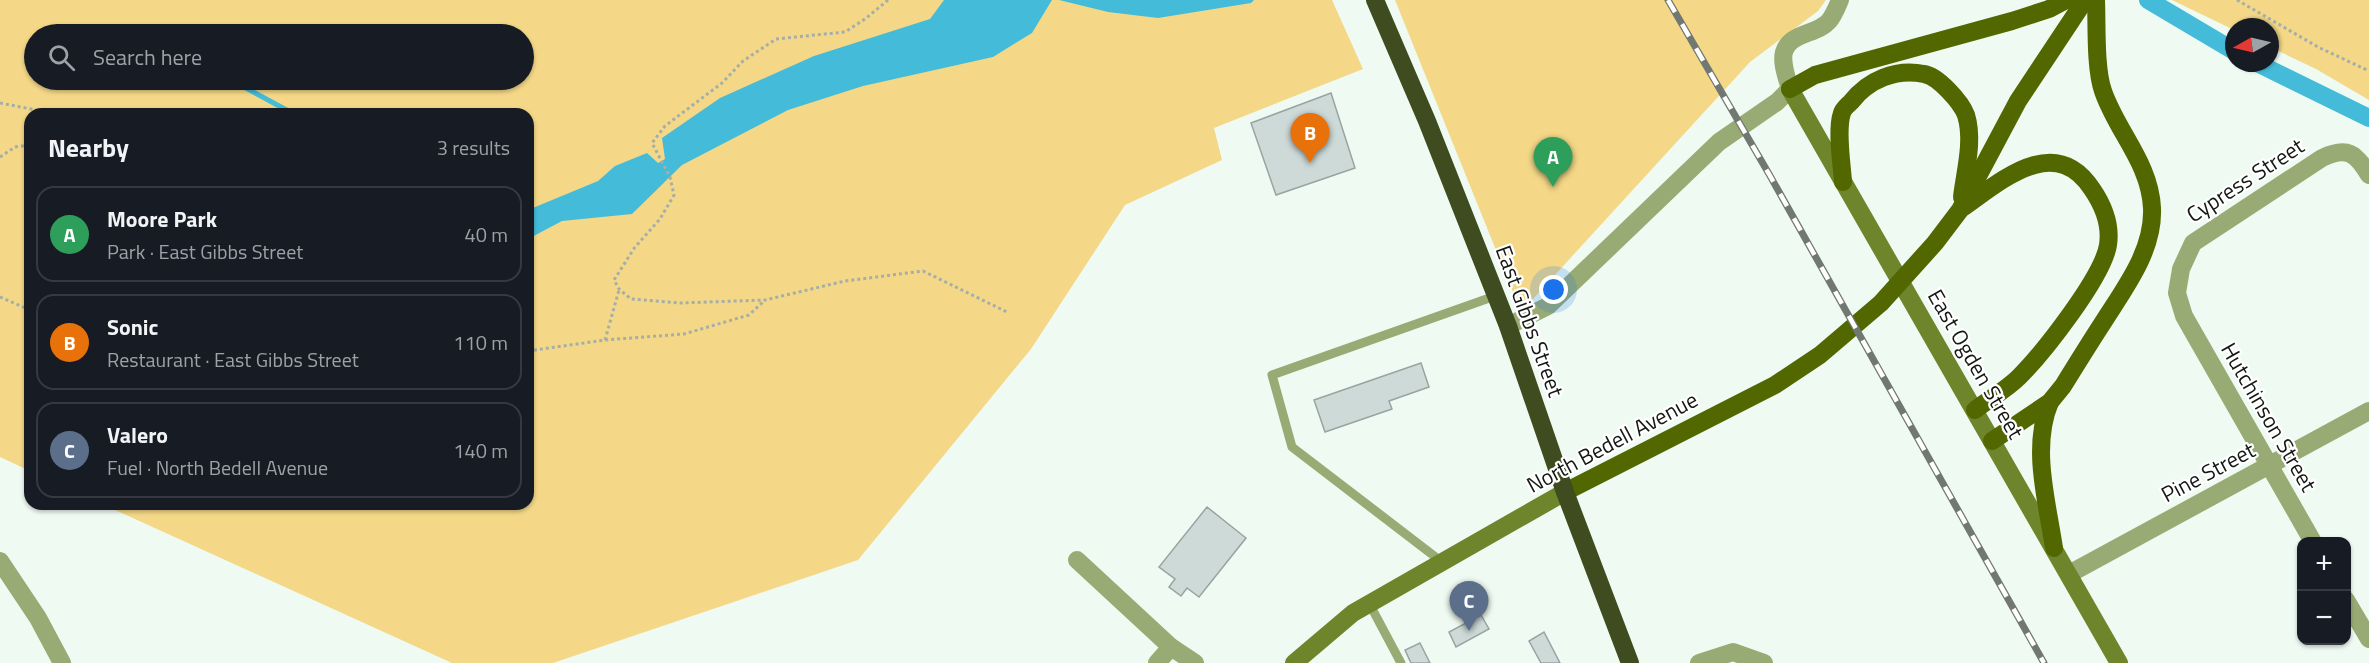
<!DOCTYPE html>
<meta charset="utf-8">
<style>
:root{--surface:#171b24;--page:#242831;--text:#f1f3f6;--muted:#9ea1a6;--line:#363941;--accent:#b45309}
body{margin:0;font-family:"Titillium Web",sans-serif;background:var(--page);color:var(--text)}
.controls{position:absolute;right:18px;bottom:18px;display:grid;overflow:hidden;border-radius:12px;box-shadow:0 2px 4px #0004}
.controls button{width:54px;height:54px;display:grid;place-items:center;padding:0;border:0;border-bottom:2px solid var(--line);background:var(--surface);color:var(--text);font:30px sans-serif}
.compass{position:absolute;left:2225px;top:18px;width:54px;height:54px;border-radius:50%;background:var(--surface);box-shadow:0 2px 4px #0004;rotate:262deg}
.you{position:absolute;left:1554px;top:290px;width:21px;height:21px;margin:-15px;border:4px solid #fff;border-radius:50%;background:#1a73e8;box-shadow:0 0 0 9px #1a73e833}
.badge{display:grid;place-items:center;width:39px;height:39px;border-radius:50%;background:var(--accent);color:#fff;font-size:20px;font-weight:700}
.pin{position:absolute;translate:-50% -50px;filter:drop-shadow(0 2px 3px #0008)}
.pin::after{content:'';position:absolute;top:32px;width:21px;height:18px;background:inherit;clip-path:polygon(0 0,100% 0,50% 100%)}
.list{margin:0;padding:0;list-style:none}
h2{display:flex;justify-content:space-between;align-items:center;height:78px;margin:0;padding:0 24px;font-size:26px}
h2 small{font-size:20px;font-weight:400;color:var(--muted)}
.list li{display:grid;grid-template-columns:39px 1fr auto;gap:18px;align-items:center;box-sizing:border-box;height:96px;margin:0 12px 12px;padding:0 12px;border:2px solid var(--line);border-radius:18px}
.list b{display:block;font-size:22px;white-space:nowrap}
.list p{margin:0;font-size:20px;white-space:nowrap;color:var(--muted)}
.list em{font-size:20px;font-style:normal;color:var(--muted)}
.icon{flex:none;width:33px;height:33px;fill:none;stroke:currentColor;stroke-width:2;stroke-linecap:round;stroke-linejoin:round}
.map{position:relative;flex:none;width:2369px;height:663px;overflow:hidden}
.search{position:absolute;background:var(--surface);box-shadow:0 2px 4px #0004;left:24px;top:24px;width:510px;height:66px;display:flex;align-items:center;gap:15px;box-sizing:border-box;padding:0 21px;border-radius:33px;color:var(--muted);font-size:22px}
.panel{position:absolute;background:var(--surface);box-shadow:0 2px 4px #0004;left:24px;top:108px;width:510px;height:402px;border-radius:18px}
.map>svg:first-child{display:block}
.green{fill:#f4d887;fill-rule:evenodd}
.water{fill:#44bbd9}
.lines{fill:none;stroke-linecap:round;stroke-linejoin:round}
.stream{stroke:#44bbd9;stroke-width:5}
.canal{stroke:#44bbd9;stroke-width:18}
.building{fill:#cddad8;stroke:#97a4a2;stroke-width:1.5}
.path{stroke:#a6aea8;stroke-width:3;stroke-dasharray:3 3;stroke-linecap:butt}
.lane{stroke:#99ab74;stroke-width:9}
.street{stroke:#99ab74;stroke-width:18}
.secondary{stroke:#6e852c;stroke-width:18}
.primary{stroke:#526700;stroke-width:18}
.highway{stroke:#3f4c1f;stroke-width:18}
.rail-casing{stroke:#717872;stroke-width:7}
.rail{stroke:#fff;stroke-width:4.5;stroke-dasharray:14;stroke-linecap:butt}
.labels{text-anchor:middle;dominant-baseline:central;stroke-width:4.5;stroke-linejoin:round;paint-order:stroke}
.street-label{font-size:22px;fill:#141815;stroke:#fff}
</style>
<div class="map">
<svg width="2369" height="663" viewBox="0 0 2369 663">
<rect width="100%" height="100%" fill="#effaf2"/>
<g class="green">
<path d="M0,0H1332L1363,69L1214,128L1222,160L1125,205L1031,349L858,560L553,663H452L102,504H528V114H30V471L0,457ZM34,34H524V80H34Z"/>
<polygon points="1395,0 1826,0 1818,11 1750,62 1521,312"/>
<polygon points="2172,0 2369,0 2369,100 2316,69 2270,47 2270,27 2234,27 2234,30"/>
</g>
<g class="water">
<polygon points="944,0 1052,0 1032,33 993,57 863,86 788,110 682,165 632,214 562,221 528,239 528,210 598,181 615,166 647,153 658,163 665,159 662,138 720,98 814,56 930,19"/>
<polygon points="1059,0 1254,0 1251,3 1158,18 1108,12"/>
</g>
<g class="lines">
<polyline class="stream" points="231,80 294,114"/>
<g class="canal">
<polyline points="2148,0 2234,51"/>
<polyline points="2257,63 2369,118"/>
</g>
</g>
<g class="building">
<polygon points="1331,93 1355,168 1276,195 1251,123"/>
<polygon points="1421,363 1429,387 1389,401 1392,409 1325,432 1314,400"/>
<polygon points="1207,507 1246,538 1199,597 1187,588 1181,596 1169,587 1175,579 1159,567"/>
<polygon points="1481,615 1489,629 1456,647 1449,632"/>
<polygon points="1544,632 1560,663 1541,663 1529,641"/>
<polygon points="1420,643 1430,663 1411,663 1405,650"/>
</g>
<g class="lines">
<g class="path">
<polyline points="888,0 865,19 845,32 776,39 743,61 722,83 665,126 652,143 670,177 674,195 660,219 635,247 614,280 619,289 631,299 680,303 765,300 845,281 923,271 1009,313"/>
<polyline points="2237,0 2318,47 2369,71"/>
<polyline points="0,103 57,114"/>
<polyline points="0,157 15,147 30,145"/>
<polyline points="0,297 30,310"/>
<polyline points="605,340 619,290"/>
<polyline points="528,351 605,340 684,334 749,315 765,300"/>
</g>
<g class="lane">
<polyline points="1442,562 1292,447 1272,375 1495,296"/>
<polyline points="1369,603 1401,663"/>
</g>
<g class="street">
<path d="M1508,326L1548,306L1719,142L1777,102L1790,89C1787,78 1781,63 1784,52C1790,32 1817,35 1829,21C1834,15 1837,7 1840,0"/>
<path d="M2313,542L2184,316L2177,293L2181,269L2193,243L2322,158C2347,146 2356,153 2369,175"/>
<polyline points="1077,560 1171,647 1195,663"/>
<polyline points="0,561 38,618 62,663"/>
<polyline points="2069,574 2369,411"/>
<polyline points="2346,600 2369,639"/>
<polyline points="1157,663 1171,647"/>
<polyline points="1699,663 1733,652 1764,663"/>
</g>
<g class="secondary">
<polyline points="1790,89 2119,663"/>
<polyline points="1294,663 1353,613 1565,492"/>
</g>
<g class="primary">
<polyline points="1790,89 1815,75 2012,21 2049,9 2066,0"/>
<path d="M1843,182C1842,164 1836,130 1842,113C1843,109 1848,105 1851,102C1868,80 1896,68 1924,74C1938,76 1961,102 1966,115C1974,141 1965,171 1962,197"/>
<path d="M1964,207C2002,180 2055,133 2092,189C2103,205 2111,225 2108,245C2103,277 2043,353 2019,377C2006,390 1989,399 1975,410"/>
<path d="M2050,402C2031,447 2047,501 2054,548"/>
<path d="M1992,441L2050,402L2063,386C2076,365 2089,344 2102,324C2124,289 2154,251 2152,208C2150,163 2117,132 2103,91C2095,68 2097,25 2096,0"/>
<polyline points="1565,492 1775,385 1820,355 1881,303 1935,243 1960,210 2018,101 2085,0"/>
</g>
<polyline class="highway" points="1375,0 1427,121 1508,326 1565,492 1630,663"/>
<defs>
<polyline id="rail" points="1668,0 1769,174 2044,663"/>
</defs>
<use href="#rail" class="rail-casing"/>
<use href="#rail" class="rail"/>
</g>
<g class="labels">
<g class="street-label">
<text transform="translate(2245 180) rotate(-33)">Cypress Street</text>
<text transform="translate(1530 321) rotate(70)">East Gibbs Street</text>
<text transform="translate(1976 364) rotate(60)">East Ogden Street</text>
<text transform="translate(2269 417) rotate(60)">Hutchinson Street</text>
<text transform="translate(1612 442) rotate(-28)">North Bedell Avenue</text>
<text transform="translate(2208 472) rotate(-28)">Pine Street</text>
</g>
</g>
</svg>
<div class="controls">
<button>+</button>
<button>−</button>
</div>
<svg class="compass" viewBox="-18 -18 36 36"><path d="M0-13l5 13h-10z" fill="#e53935"/><path d="M0 13l5-13h-10z" fill="#9ea1a6"/></svg>
<div class="you"></div>
<div class="pin badge" style="left:1553px;top:187px;background:#2e9e5b">A</div>
<div class="pin badge" style="left:1310px;top:163px;background:#e8710a">B</div>
<div class="pin badge" style="left:1469px;top:631px;background:#5c6f8a">C</div>
<div class="search"><svg class="icon" aria-label="search" viewBox="0 0 24 24"><circle cx="10" cy="10" r="6"/><path d="M15 15l6 6"/></svg>Search here</div>
<section class="panel">
<h2>Nearby<small>3 results</small></h2>
<ul class="list">
<li><span class="badge" style="background:#2e9e5b">A</span><div><b>Moore Park</b><p>Park · East Gibbs Street</p></div><em>40 m</em></li>
<li><span class="badge" style="background:#e8710a">B</span><div><b>Sonic</b><p>Restaurant · East Gibbs Street</p></div><em>110 m</em></li>
<li><span class="badge" style="background:#5c6f8a">C</span><div><b>Valero</b><p>Fuel · North Bedell Avenue</p></div><em>140 m</em></li>
</ul>
</section>
</div>
